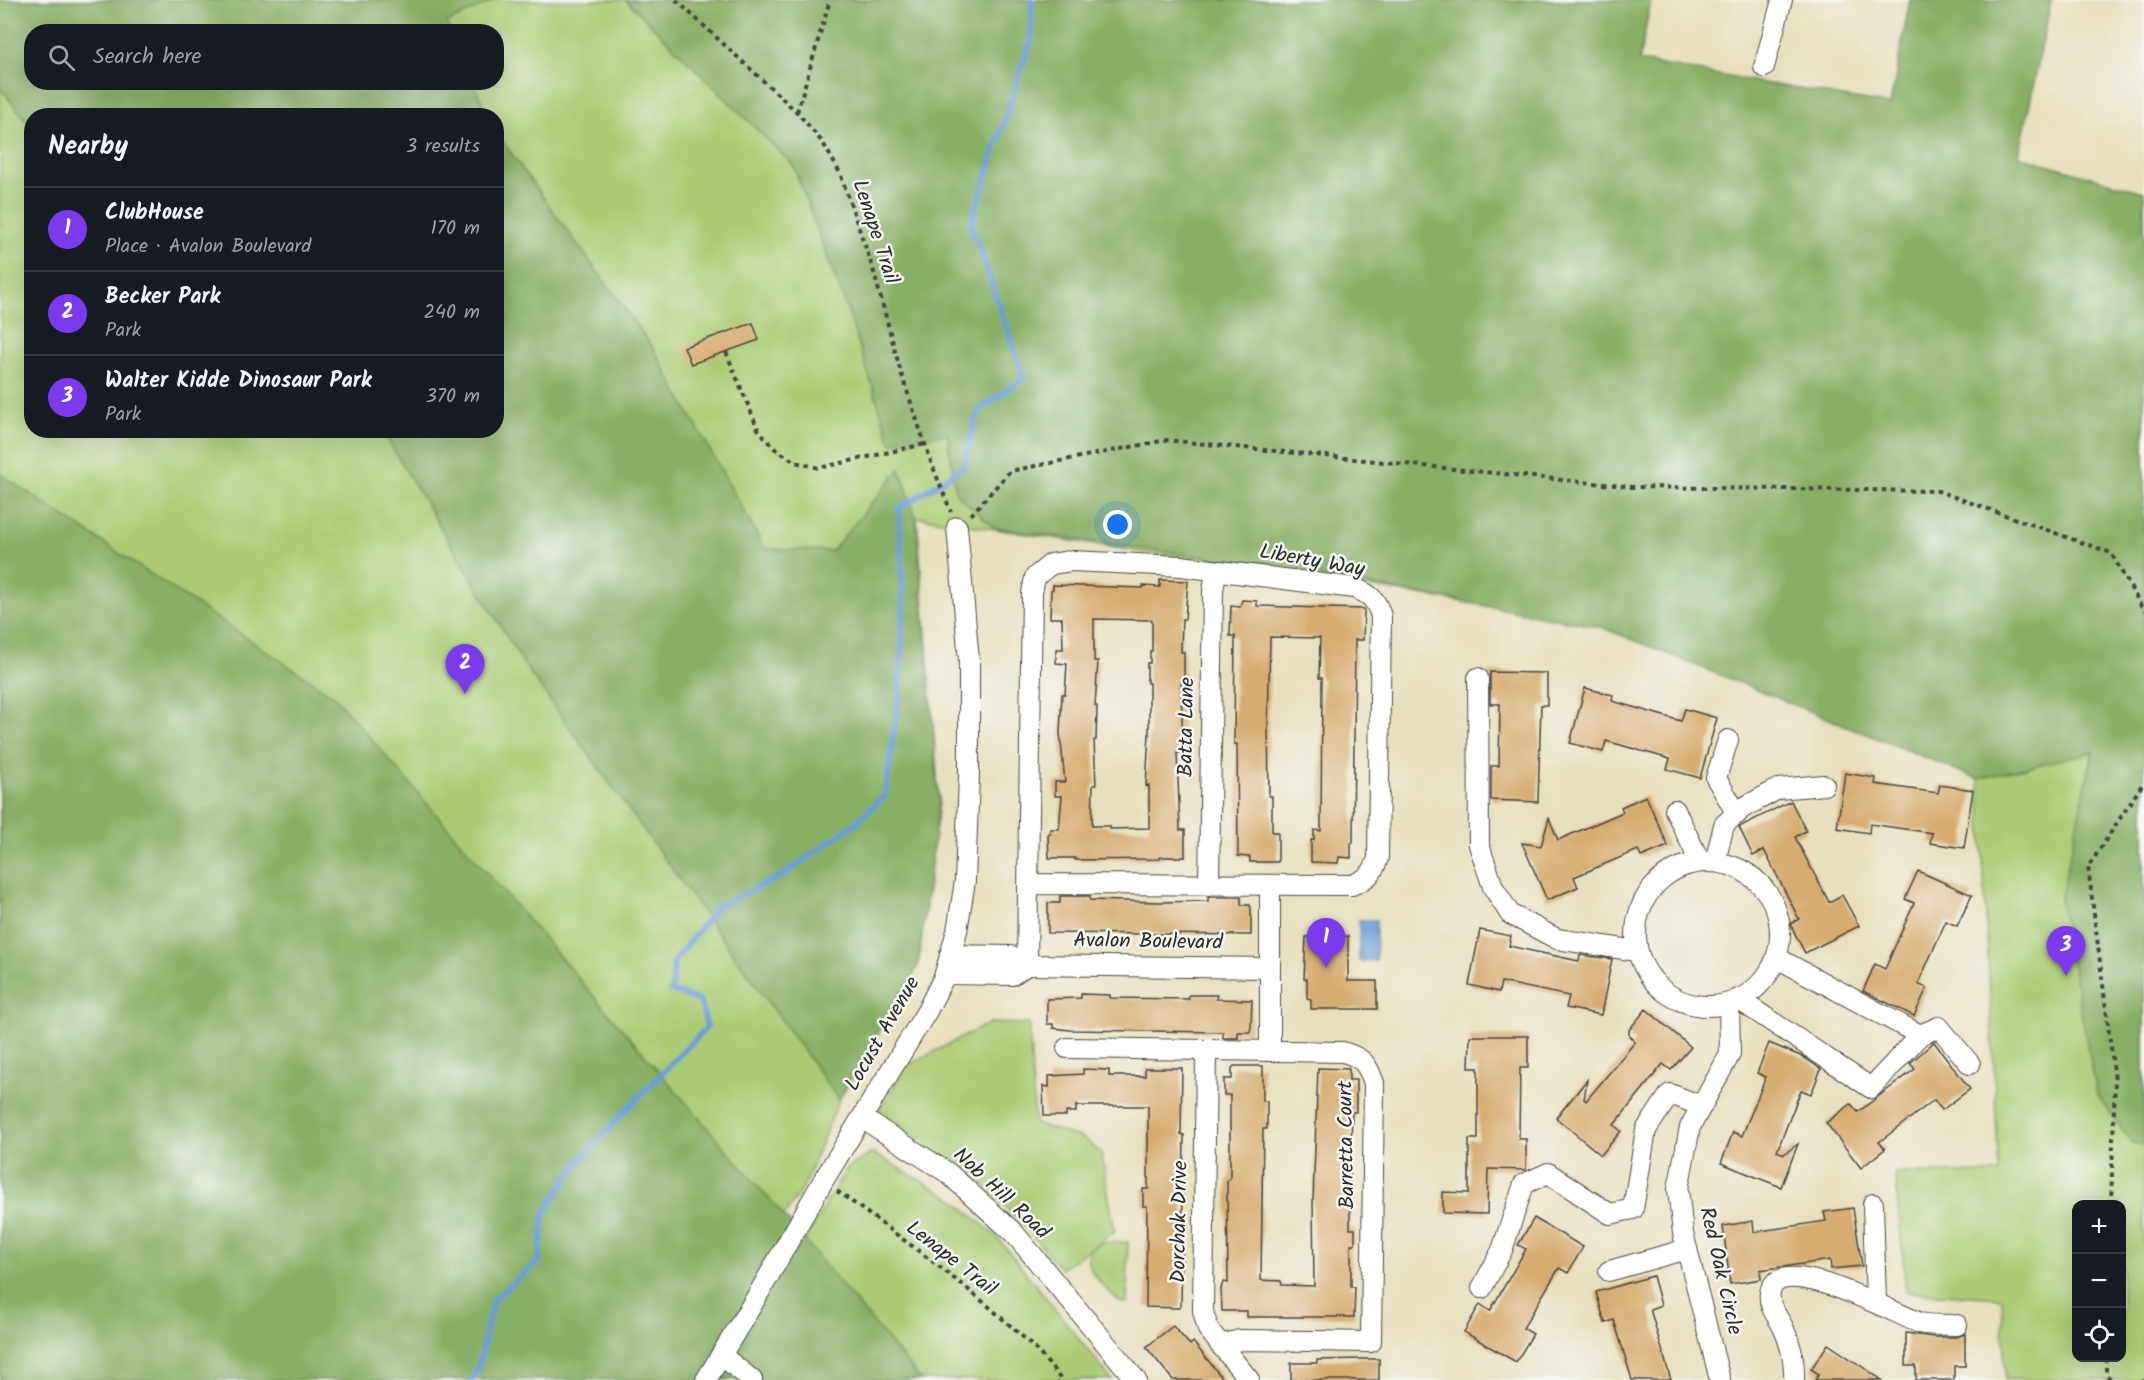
<!DOCTYPE html>
<meta charset="utf-8">
<style>
:root{--surface:#171b24;--page:#242831;--text:#f1f3f6;--muted:#9ea1a6;--line:#363941;--accent:#7c3aed}
body{margin:0;font-family:Kalam,sans-serif;background:var(--page);color:var(--text)}
.controls{position:absolute;right:18px;bottom:18px;display:grid;overflow:hidden;border-radius:12px;box-shadow:0 6px 24px #0002}
.controls button{width:54px;height:54px;display:grid;place-items:center;padding:0;border:0;border-bottom:2px solid var(--line);background:var(--surface);color:var(--text);font:30px sans-serif}
.you{position:absolute;left:1118px;top:525px;width:21px;height:21px;margin:-15px;border:4px solid #fff;border-radius:50%;background:#1a73e8;box-shadow:0 0 0 9px #1a73e833}
.badge{display:grid;place-items:center;width:39px;height:39px;border-radius:50%;background:var(--accent);color:#fff;font-size:20px;font-weight:700}
.pin{position:absolute;translate:-50% -50px;filter:drop-shadow(0 2px 3px #0008)}
.pin::after{content:'';position:absolute;top:32px;width:21px;height:18px;background:inherit;clip-path:polygon(0 0,100% 0,50% 100%)}
.list{margin:0;padding:0;list-style:none}
h2{display:flex;justify-content:space-between;align-items:center;height:78px;margin:0;padding:0 24px;font-size:26px}
h2 small{font-size:20px;font-weight:400;color:var(--muted)}
.list li{display:grid;grid-template-columns:39px 1fr auto;gap:18px;align-items:center;box-sizing:border-box;height:84px;padding:0 24px;border-top:2px solid var(--line)}
.list b{display:block;font-size:22px;white-space:nowrap}
.list p{margin:0;font-size:20px;white-space:nowrap;color:var(--muted)}
.list em{font-size:20px;font-style:normal;color:var(--muted)}
.icon{flex:none;width:33px;height:33px;fill:none;stroke:currentColor;stroke-width:2;stroke-linecap:round;stroke-linejoin:round}
.map{position:relative;flex:none;width:2144px;height:1380px;overflow:hidden}
.search{position:absolute;background:var(--surface);box-shadow:0 6px 24px #0002;left:24px;top:24px;width:480px;height:66px;display:flex;align-items:center;gap:15px;box-sizing:border-box;padding:0 21px;border-radius:24px;color:var(--muted);font-size:22px}
.panel{position:absolute;background:var(--surface);box-shadow:0 6px 24px #0002;left:24px;top:108px;width:480px;height:330px;border-radius:24px}
.map>svg:first-child{display:block}
.green{fill:#aacb73;stroke:#6a7b4f;stroke-width:1.5;fill-rule:evenodd}
.forest{fill:#87af65;stroke:#596d48;stroke-width:1.5}
.water{fill:#699ed6;stroke:#4a6480;stroke-width:1.5}
.lines{fill:none;stroke-linecap:round;stroke-linejoin:round}
.stream{stroke:#699ed6;stroke-width:6}
.building{fill:#d7ac71;fill-rule:evenodd}
.minor-casing{stroke:#474641;stroke-width:22}
.path{stroke:#474641;stroke-width:4;stroke-dasharray:4.5 4.5;stroke-linecap:butt}
.minor{stroke:#fff;stroke-width:20}
.labels{text-anchor:middle;dominant-baseline:central;stroke-width:5;stroke-linejoin:round;paint-order:stroke}
.street-label{font-size:21px;fill:#2b2b2b;stroke:#f6f6f2}
</style>
<div class="map">
<svg width="2144" height="1380" viewBox="0 0 2144 1380">
<rect width="100%" height="100%" fill="#f6f6f2"/>
<filter id="ink" filterUnits="userSpaceOnUse"><feTurbulence type="fractalNoise" baseFrequency=".0167" numOctaves="2"/><feDisplacementMap in="SourceGraphic" scale="12" xChannelSelector="R" yChannelSelector="G"/><feConvolveMatrix kernelMatrix="1 2 1 2 8 2 1 2 1" color-interpolation-filters="sRGB"/></filter>
<filter id="wash" filterUnits="userSpaceOnUse"><feTurbulence type="fractalNoise" baseFrequency=".008" numOctaves="4" result="noise"/><feDisplacementMap in="SourceGraphic" scale="24" xChannelSelector="R" yChannelSelector="G"/><feGaussianBlur stdDeviation="1.35" result="paint"/><feColorMatrix in="noise" values="0 0 0 0 0 0 0 0 0 0 0 0 0 0 0 0 0 1.4 0 .05"/><feComposite in="paint" operator="in"/></filter>
<g filter="url(#wash)">
<rect width="100%" height="100%" fill="#e7e0bd"/>
<g class="green">
<path d="M0,0H1651L1639,61L2144,195V1380H2005L2002,1298L1906,1292L1895,1173H1999L1974,681L917,517L939,802L918,966L839,1100L803,1188L784,1216L774,1205L0,1380ZM32,32H496V82H32ZM32,116H496V430H32ZM2076,1204H2122V1358H2076Z"/>
<polygon points="990,1023 1029,1024 1035,1124 1083,1138 1101,1153 1115,1232 1061,1269 1023,1224 981,1182 878,1112 906,1066"/>
<polygon points="872,1153 952,1198 997,1237 1112,1380 921,1380 804,1241 847,1168"/>
<path d="M1128,1242L1127,1303H1121C1109,1291 1067,1258 1100,1244C1107,1241 1120,1243 1128,1242Z"/>
</g>
<g class="forest">
<polygon points="0,0 494,0 447,23 450,31 32,32 32,82 473,83 488,115 32,116 31,126 0,88"/>
<polygon points="626,0 1651,0 1639,61 1890,105 1910,0 2051,0 2019,156 2144,192 2144,1146 2133,1143 2097,1095 2060,900 2093,752 1978,779 1601,627 1260,565 995,528 956,494 947,434 891,443 848,312 793,165"/>
<polygon points="497,134 653,348 765,549 832,551 900,469 916,517 939,802 918,966 839,1100 525,666 382,431 496,430"/>
<polygon points="0,474 334,696 784,1216 921,1380 0,1380"/>
</g>
<rect class="water" x="1359" y="920" width="17" height="41"/>
<g class="lines">
<polyline class="stream" points="471,1380 478,1369 493,1300 539,1261 544,1214 578,1163 623,1113 707,1027 700,1001 671,991 674,961 717,907 783,875 856,823 885,795 900,689 903,597 899,509 963,467 978,411 1024,378 971,224 1031,39 1032,0"/>
</g>
<g id="blocks">
<g class="building">
<polygon points="753,323 759,340 691,364 684,347"/>
<path d="M1160,580L1188,581L1185,619H1182L1181,652H1184V682H1181L1183,753H1177L1180,830H1185V857H1160V859L1075,860V858H1049L1048,834H1050V829H1059L1062,796H1055V782H1065L1060,732L1062,694H1065L1067,664L1056,663V649H1063L1062,618H1050L1051,590L1053,589V585L1143,588V586L1160,587ZM1094,619L1152,620V651H1150V663H1147V683H1149V734L1146,786L1149,785V828L1110,829V826H1092L1093,785H1096L1094,740H1096L1097,706H1095L1098,661H1094Z"/>
<polygon points="1242,600 1257,601 1257,606 1364,609 1363,640 1355,640 1353,843 1351,843 1351,858 1339,857 1338,863 1311,862 1311,840 1314,840 1314,830 1321,831 1322,678 1319,678 1320,638 1270,637 1268,725 1269,796 1272,796 1272,832 1278,832 1278,862 1250,862 1250,857 1238,856 1237,744 1234,744 1235,636 1230,636 1231,606 1240,607"/>
<polygon points="1490,672 1547,673 1547,705 1541,705 1538,802 1491,800 1491,766 1499,766 1500,704 1490,704"/>
<polygon points="1585,688 1613,695 1612,701 1681,721 1685,709 1717,718 1700,778 1667,769 1670,759 1606,741 1603,752 1570,743"/>
<polygon points="1845,773 1876,778 1875,784 1938,793 1940,785 1973,790 1964,848 1930,843 1932,833 1870,824 1869,833 1837,828"/>
<polygon points="1646,796 1668,846 1641,857 1638,850 1574,877 1578,887 1547,900 1522,843 1541,846 1549,818 1558,840 1623,812 1621,807"/>
<polygon points="1791,801 1806,831 1795,837 1829,902 1842,895 1859,926 1805,953 1790,924 1799,919 1764,850 1753,856 1739,827"/>
<polygon points="1918,871 1972,895 1957,926 1946,921 1918,984 1927,988 1914,1016 1863,991 1875,964 1885,969 1914,903 1905,899"/>
<polygon points="1060,896 1090,896 1090,900 1159,902 1208,901 1208,897 1241,897 1241,905 1250,905 1251,909 1251,935 1048,933 1048,903 1060,903"/>
<polygon points="1311,928 1331,928 1332,936 1348,936 1348,981 1377,981 1377,1009 1311,1009 1311,999 1307,998 1307,979 1304,979 1306,937 1311,937"/>
<polygon points="1480,930 1511,936 1509,946 1579,961 1580,955 1612,959 1601,1015 1566,1008 1569,996 1501,982 1499,992 1469,985"/>
<polygon points="1081,994 1110,995 1110,998 1189,999 1189,995 1217,995 1216,999 1252,1000 1251,1027 1250,1032 1238,1032 1238,1038 1223,1038 1223,1032 1070,1030 1053,1028 1053,1024 1047,1024 1047,999 1081,998"/>
<polygon points="1646,1009 1691,1047 1671,1070 1663,1064 1614,1125 1621,1131 1601,1155 1556,1118 1587,1080 1584,1099 1586,1101 1635,1042 1629,1036 1629,1030"/>
<polygon points="1470,1036 1528,1036 1528,1068 1520,1068 1519,1139 1526,1139 1526,1170 1488,1169 1487,1214 1443,1213 1443,1192 1469,1193 1469,1139 1478,1139 1478,1068 1469,1068"/>
<polygon points="1934,1042 1970,1089 1942,1110 1934,1100 1879,1142 1885,1149 1861,1168 1826,1123 1851,1104 1858,1112 1879,1096 1915,1069 1910,1063"/>
<polygon points="1769,1043 1803,1057 1821,1069 1811,1094 1801,1090 1777,1151 1784,1154 1798,1144 1781,1187 1721,1163 1733,1132 1742,1136 1766,1077 1757,1073"/>
<polygon points="1234,1066 1263,1066 1263,1101 1267,1101 1267,1129 1263,1129 1261,1280 1281,1281 1282,1285 1314,1286 1313,1201 1318,1068 1349,1069 1349,1080 1356,1080 1356,1112 1352,1112 1350,1180 1350,1229 1355,1229 1355,1244 1351,1244 1351,1287 1355,1287 1354,1317 1247,1317 1247,1311 1222,1311 1221,1289 1223,1282 1228,1283 1227,1180 1230,1178 1230,1095 1224,1095 1224,1079 1232,1079 1232,1068"/>
<polygon points="1145,1068 1182,1068 1181,1134 1184,1135 1181,1306 1179,1308 1146,1307 1147,1206 1143,1206 1143,1189 1148,1189 1148,1106 1076,1106 1076,1112 1066,1112 1066,1116 1044,1116 1043,1086 1049,1087 1049,1076 1083,1074 1083,1069 1109,1070 1109,1076 1145,1076"/>
<polygon points="1853,1208 1862,1266 1831,1269 1830,1260 1760,1270 1761,1279 1730,1284 1723,1226 1753,1221 1754,1232 1826,1221 1824,1212"/>
<polygon points="1534,1218 1583,1247 1568,1273 1559,1268 1523,1328 1533,1334 1516,1362 1464,1332 1480,1304 1490,1311 1526,1249 1518,1245"/>
<polygon points="1653,1276 1661,1305 1650,1309 1671,1380 1632,1380 1614,1320 1605,1323 1596,1292"/>
<polygon points="1173,1326 1190,1345 1193,1342 1224,1380 1173,1380 1146,1347"/>
<polygon points="1906,1333 1933,1337 1957,1337 1965,1334 1965,1366 1954,1366 1954,1380 1916,1380 1916,1366 1906,1366"/>
<polygon points="1828,1344 1882,1380 1815,1380 1819,1374 1811,1369"/>
<polygon points="1362,1359 1379,1359 1379,1380 1291,1380 1291,1363 1317,1363 1317,1360"/>
</g>
</g>
</g>
<g filter="url(#ink)">
<use href="#blocks" fill-opacity="0" stroke="#474641" stroke-width="1.5"/>
<g class="lines">
<defs>
<g id="minor">
<polyline points="1764,67 1782,0"/>
<polyline points="1478,678 1479,845 1493,887 1510,914 1557,939 1637,951"/>
<polyline points="1728,740 1716,778 1737,814"/>
<polyline points="1675,810 1700,862"/>
<circle cx="1708" cy="934" r="72"/>
<polyline points="1715,862 1724,825 1741,809 1778,789 1824,785"/>
<polyline points="1209,885 1213,591 1216,571"/>
<polyline points="950,955 1011,956 1027,965 1269,968"/>
<path d="M1027,965L1032,593L1035,577L1051,564L1071,561L1181,566L1354,588C1370,594 1376,599 1381,616L1378,858C1373,874 1367,879 1352,885L1028,884"/>
<polyline points="945,974 1012,975 1027,965"/>
<polyline points="1738,999 1871,1088 1920,1035 1777,958"/>
<polyline points="1920,1035 1939,1027 1970,1064"/>
<path d="M1067,1048L1343,1052C1363,1058 1367,1063 1374,1083L1371,1342L1240,1340L1220,1345"/>
<polyline points="1206,1050 1203,1311 1208,1329 1249,1380"/>
<polyline points="1270,1051 1270,885"/>
<polyline points="862,1118 948,1173 1014,1233 1136,1380"/>
<polyline points="1873,1204 1876,1303"/>
<polyline points="1609,1271 1687,1249"/>
<polyline points="1482,1288 1502,1250 1524,1184 1548,1173 1610,1214 1633,1209 1646,1130 1670,1094 1702,1106"/>
<polyline points="721,1355 752,1380"/>
<polyline points="706,1380 756,1298 823,1181 927,1011 944,977 957,931 965,881 969,776 969,661 957,527"/>
<polyline points="1720,1380 1683,1233 1678,1189 1690,1127 1730,1054 1729,1004"/>
<path d="M1794,1380C1795,1361 1791,1344 1783,1327C1777,1315 1768,1307 1770,1293C1776,1248 1900,1316 1920,1323C1931,1326 1946,1324 1957,1325"/>
</g>
</defs>
<use href="#minor" class="minor-casing"/>
<g class="path">
<polyline points="676,0 797,112 823,143 840,173 873,269 901,373 931,462 951,512"/>
<polyline points="797,112 830,0"/>
<polyline points="726,352 758,429 774,448 795,462 819,468 925,444"/>
<polyline points="971,515 1010,471 1166,440 1633,487 1938,491 2111,553 2144,611"/>
<path d="M837,1191C888,1228 939,1265 987,1305C1013,1328 1041,1351 1061,1380"/>
<polyline points="2111,1204 2115,1080 2088,867 2144,782"/>
<polyline points="2106,1358 2106,1374 2111,1380"/>
<polyline points="2144,1380 2144,1379"/>
</g>
<use href="#minor" class="minor"/>
</g>
</g>
<g class="labels">
<g class="street-label">
<text transform="translate(875 232) rotate(72)">Lenape Trail</text>
<text transform="translate(1312 561) rotate(10)">Liberty Way</text>
<text transform="translate(1187 727) rotate(-89)">Batta Lane</text>
<text transform="translate(1148 942) rotate(1)">Avalon Boulevard</text>
<text transform="translate(883 1034) rotate(-60)">Locust Avenue</text>
<text transform="translate(1347 1145) rotate(-91)">Barretta Court</text>
<text transform="translate(1001 1194) rotate(43)">Nob Hill Road</text>
<text transform="translate(1180 1222) rotate(-89)">Dorchak Drive</text>
<text transform="translate(951 1259) rotate(38)">Lenape Trail</text>
<text transform="translate(1720 1271) rotate(77)">Red Oak Circle</text>
</g>
</g>
</svg>
<div class="controls">
<button>+</button>
<button>−</button>
<button><svg class="icon" aria-label="locate" viewBox="0 0 24 24"><circle cx="12" cy="12" r="6"/><path d="M12 2v4M12 18v4M2 12h4M18 12h4"/></svg></button>
</div>
<div class="you"></div>
<div class="pin badge" style="left:1326px;top:968px">1</div>
<div class="pin badge" style="left:465px;top:694px">2</div>
<div class="pin badge" style="left:2066px;top:976px">3</div>
<div class="search"><svg class="icon" aria-label="search" viewBox="0 0 24 24"><circle cx="10" cy="10" r="6"/><path d="M15 15l6 6"/></svg>Search here</div>
<section class="panel">
<h2>Nearby<small>3 results</small></h2>
<ul class="list">
<li><span class="badge">1</span><div><b>ClubHouse</b><p>Place · Avalon Boulevard</p></div><em>170 m</em></li>
<li><span class="badge">2</span><div><b>Becker Park</b><p>Park</p></div><em>240 m</em></li>
<li><span class="badge">3</span><div><b>Walter Kidde Dinosaur Park</b><p>Park</p></div><em>370 m</em></li>
</ul>
</section>
</div>
